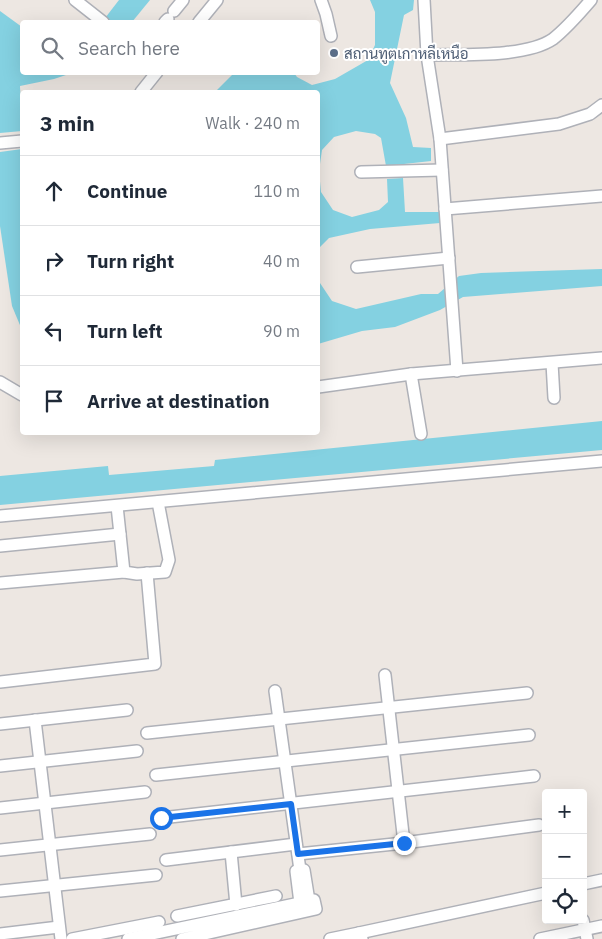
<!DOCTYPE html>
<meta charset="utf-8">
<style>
:root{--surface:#fff;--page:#f2f2f3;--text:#1f2937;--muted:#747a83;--line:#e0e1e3}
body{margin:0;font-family:"IBM Plex Sans",Sarabun,sans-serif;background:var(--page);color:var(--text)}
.controls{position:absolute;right:15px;bottom:15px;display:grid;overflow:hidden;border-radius:5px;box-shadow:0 5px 20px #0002}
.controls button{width:45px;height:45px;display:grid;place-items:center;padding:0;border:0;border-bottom:1px solid var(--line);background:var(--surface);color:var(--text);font:25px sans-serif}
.stop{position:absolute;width:15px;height:15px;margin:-11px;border:4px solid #1a73e8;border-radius:50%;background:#fff}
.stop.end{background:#1a73e8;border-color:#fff;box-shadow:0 1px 5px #0008}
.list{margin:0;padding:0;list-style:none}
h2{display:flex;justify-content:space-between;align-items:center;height:65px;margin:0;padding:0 20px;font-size:21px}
h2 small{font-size:16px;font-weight:400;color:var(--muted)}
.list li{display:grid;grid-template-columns:32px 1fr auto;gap:15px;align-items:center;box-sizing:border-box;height:70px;padding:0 20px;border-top:1px solid var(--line)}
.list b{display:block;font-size:19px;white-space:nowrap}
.list em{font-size:16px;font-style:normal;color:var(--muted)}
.icon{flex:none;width:28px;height:28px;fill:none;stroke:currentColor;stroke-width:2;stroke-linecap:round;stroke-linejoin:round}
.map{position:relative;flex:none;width:602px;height:939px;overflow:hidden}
.search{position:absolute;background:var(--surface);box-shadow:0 5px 20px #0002;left:20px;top:20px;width:300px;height:55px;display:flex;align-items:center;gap:12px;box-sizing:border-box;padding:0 18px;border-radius:5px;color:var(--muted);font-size:19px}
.panel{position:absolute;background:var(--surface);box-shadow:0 5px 20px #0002;left:20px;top:90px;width:300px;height:345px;border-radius:5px}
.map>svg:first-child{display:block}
.water{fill:#84d1e1}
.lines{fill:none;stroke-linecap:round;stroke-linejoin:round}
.minor-casing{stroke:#afb1b8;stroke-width:14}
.minor{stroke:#fff;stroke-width:11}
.route{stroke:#1a73e8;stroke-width:6}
.service-dot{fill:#5c6f8a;stroke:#fff;stroke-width:2}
.labels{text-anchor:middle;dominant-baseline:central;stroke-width:4;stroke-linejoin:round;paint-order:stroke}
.service-label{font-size:15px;fill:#4e5e75;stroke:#fff;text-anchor:start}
</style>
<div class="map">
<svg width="602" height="939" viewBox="0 0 602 939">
<rect width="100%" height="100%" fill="#ede7e2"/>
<g class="water">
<polygon points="119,0 150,0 132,22 102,22"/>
<polygon points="370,0 414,0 413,10 404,15 390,83 406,118 413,147 431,148 431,161 386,166 381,138 375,134 356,131 334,137 322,150 319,171 321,192 333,210 352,217 379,210 388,202 387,179 403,178 405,212 440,212 440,223 370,229 329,238 318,249 318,92 215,92 234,73 294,73 297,77 312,85 335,79 368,60 375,45 375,12"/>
<polygon points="0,11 22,27 22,72 72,73 54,79 20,86 22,131 0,133"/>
<polygon points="22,149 22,330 12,306 0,226 0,152"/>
<polygon points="318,268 320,283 332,301 356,309 421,294 438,294 459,276 481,273 602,269 602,286 463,297 440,310 395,327 362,331 318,344"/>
<polygon points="602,421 602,450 0,505 0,476 108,466 109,475 214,466 215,460"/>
</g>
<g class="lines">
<defs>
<g id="minor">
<polyline points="75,0 103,22"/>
<polyline points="321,0 326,14 331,36"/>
<polyline points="424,0 427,55 440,139 457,371"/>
<polyline points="174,11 183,0"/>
<polyline points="165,22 168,19"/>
<polyline points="199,22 217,0"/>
<path d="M427,55C461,54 525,58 553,39C567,28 579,14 591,0"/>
<polyline points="141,92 157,72"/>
<polyline points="440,139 559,124 590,114 602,105"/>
<polyline points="0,143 22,141"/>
<polyline points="361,172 442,170"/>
<polyline points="445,209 602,196"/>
<polyline points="357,267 449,258"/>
<polyline points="552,363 554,398"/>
<polyline points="411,374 421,434"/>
<polyline points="0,382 22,395"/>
<polyline points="318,387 411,374 602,358"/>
<polyline points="117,506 124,572 137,574 165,572 169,560 158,502"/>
<polyline points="0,516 602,461"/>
<polyline points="0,546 120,534"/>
<polyline points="0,583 124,572"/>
<polyline points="0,682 155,664 147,573"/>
<polyline points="275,691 300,870"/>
<polyline points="35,720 61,939"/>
<polyline points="0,724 127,710"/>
<polyline points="147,733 527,693"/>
<polyline points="0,766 137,751"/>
<polyline points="156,775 529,735"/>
<polyline points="0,808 145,792"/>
<polyline points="161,818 534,776"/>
<polyline points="404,843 539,825"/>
<polyline points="0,850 150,834"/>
<polyline points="231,852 236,905"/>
<polyline points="298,854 404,843 385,675"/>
<polyline points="166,860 296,844"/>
<polyline points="583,884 602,880"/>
<polyline points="0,891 156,875"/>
<polyline points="300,903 296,871 304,870 309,901"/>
<polyline points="177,916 276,896"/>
<polyline points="583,920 587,939"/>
<polyline points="359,933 546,893"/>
<polyline points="0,934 59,927"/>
<polyline points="72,939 159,922"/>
<polyline points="128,939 314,900 316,909 182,939"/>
<polyline points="330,939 359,933 362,939"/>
<polyline points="540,939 602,926"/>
</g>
</defs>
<use href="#minor" class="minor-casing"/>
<use href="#minor" class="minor"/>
</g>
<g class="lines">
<polyline class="route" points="161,818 291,804 298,854 404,843"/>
</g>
<circle class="service-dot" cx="334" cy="53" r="5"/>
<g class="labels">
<g class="service-label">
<text x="344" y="53">สถานทูตเกาหลีเหนือ</text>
</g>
</g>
</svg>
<div class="controls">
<button>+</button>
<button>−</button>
<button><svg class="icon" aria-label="locate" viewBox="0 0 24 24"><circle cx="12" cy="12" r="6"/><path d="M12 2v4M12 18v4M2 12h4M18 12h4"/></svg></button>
</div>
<div class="stop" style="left:161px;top:818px"></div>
<div class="stop end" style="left:404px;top:843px"></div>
<div class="search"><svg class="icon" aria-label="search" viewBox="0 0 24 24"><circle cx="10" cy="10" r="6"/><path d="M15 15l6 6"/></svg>Search here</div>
<section class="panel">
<h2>3 min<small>Walk · 240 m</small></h2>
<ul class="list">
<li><svg class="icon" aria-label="ahead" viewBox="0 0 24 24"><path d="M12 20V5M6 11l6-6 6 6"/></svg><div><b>Continue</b></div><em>110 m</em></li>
<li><svg class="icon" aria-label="right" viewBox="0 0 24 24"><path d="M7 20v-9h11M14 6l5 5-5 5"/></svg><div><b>Turn right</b></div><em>40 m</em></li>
<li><svg class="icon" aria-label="left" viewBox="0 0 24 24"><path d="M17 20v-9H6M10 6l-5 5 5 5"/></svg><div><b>Turn left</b></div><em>90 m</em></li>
<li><svg class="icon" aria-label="arrive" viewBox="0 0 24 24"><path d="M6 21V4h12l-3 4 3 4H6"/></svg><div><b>Arrive at destination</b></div></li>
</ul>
</section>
</div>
